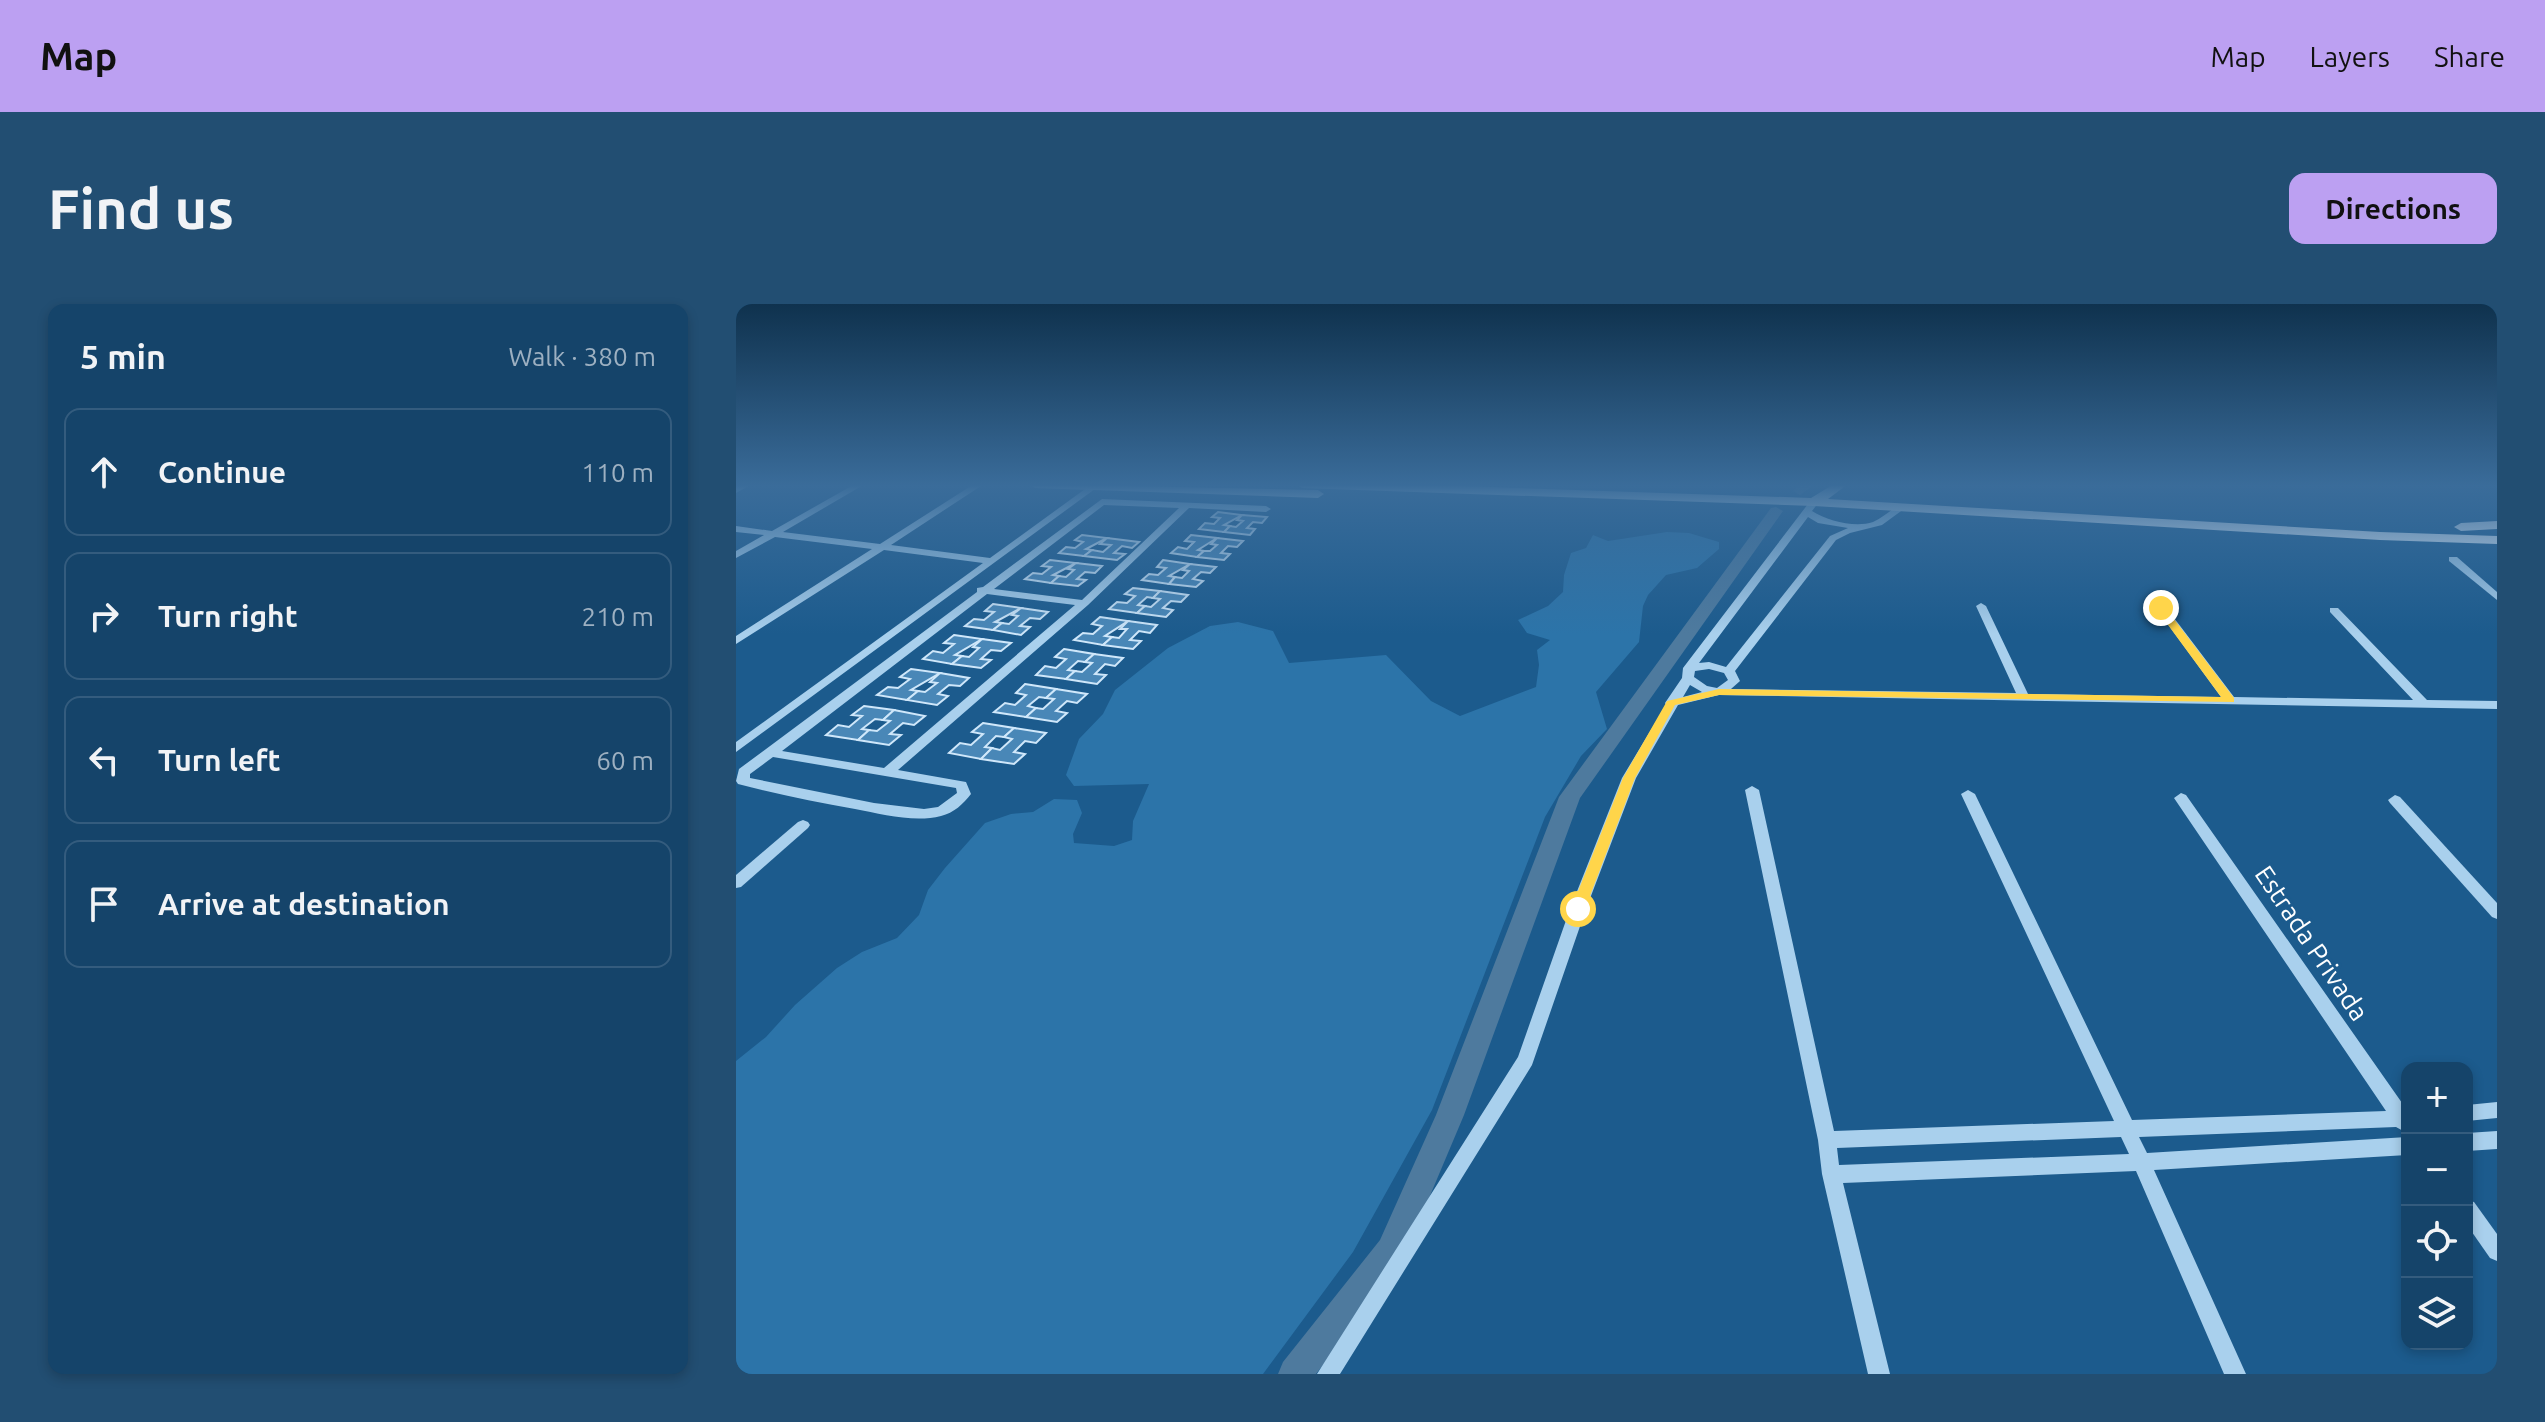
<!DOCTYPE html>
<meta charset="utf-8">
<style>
:root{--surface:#15446a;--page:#224e72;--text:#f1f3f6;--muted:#9db0c1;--line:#345c7e;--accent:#bca0f2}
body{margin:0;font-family:Ubuntu,sans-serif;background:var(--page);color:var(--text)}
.controls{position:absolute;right:24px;bottom:24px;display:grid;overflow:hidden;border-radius:16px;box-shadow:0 4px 12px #0003}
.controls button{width:72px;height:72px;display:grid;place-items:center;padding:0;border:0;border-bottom:2px solid var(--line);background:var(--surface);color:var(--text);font:40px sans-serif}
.stop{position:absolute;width:24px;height:24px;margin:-18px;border:6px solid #ffd54a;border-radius:50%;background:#fff}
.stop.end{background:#ffd54a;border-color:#fff;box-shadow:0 2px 8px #0008}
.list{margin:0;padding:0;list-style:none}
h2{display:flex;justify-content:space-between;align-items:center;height:104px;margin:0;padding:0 32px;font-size:34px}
h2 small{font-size:26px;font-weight:400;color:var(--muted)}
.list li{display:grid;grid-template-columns:52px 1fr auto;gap:24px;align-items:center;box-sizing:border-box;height:128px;margin:0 16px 16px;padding:0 16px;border:2px solid var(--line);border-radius:16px}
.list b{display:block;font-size:30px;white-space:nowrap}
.list em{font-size:26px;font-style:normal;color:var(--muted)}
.icon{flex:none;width:44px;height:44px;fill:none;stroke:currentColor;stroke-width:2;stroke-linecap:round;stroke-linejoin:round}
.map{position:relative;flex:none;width:1761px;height:1070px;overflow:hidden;border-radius:16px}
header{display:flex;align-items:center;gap:48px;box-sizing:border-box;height:112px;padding:0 40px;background:var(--accent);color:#111}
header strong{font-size:38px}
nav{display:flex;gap:44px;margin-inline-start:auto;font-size:28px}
.intro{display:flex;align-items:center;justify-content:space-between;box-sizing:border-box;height:192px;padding:0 48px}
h1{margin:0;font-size:56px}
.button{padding:20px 36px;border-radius:16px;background:var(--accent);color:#111;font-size:28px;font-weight:700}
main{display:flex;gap:48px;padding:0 48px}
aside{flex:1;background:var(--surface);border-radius:16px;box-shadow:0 4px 12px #0003}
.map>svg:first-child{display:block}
.green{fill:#2c74a9}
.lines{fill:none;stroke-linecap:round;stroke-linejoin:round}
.canal{fill:#4e7a9e;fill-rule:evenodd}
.building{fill:#4987b7;stroke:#cfe7fa;stroke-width:2}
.minor{fill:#a9d0ed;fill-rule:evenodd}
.major{fill:#eff7ff;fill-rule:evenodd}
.route{fill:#ffd54a}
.labels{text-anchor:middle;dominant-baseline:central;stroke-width:6;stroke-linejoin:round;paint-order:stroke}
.street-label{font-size:26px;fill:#fff;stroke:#1c5b8d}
</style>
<header>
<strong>Map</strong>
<nav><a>Map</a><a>Layers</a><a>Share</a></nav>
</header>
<div class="intro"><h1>Find us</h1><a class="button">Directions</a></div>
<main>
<aside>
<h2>5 min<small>Walk · 380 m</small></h2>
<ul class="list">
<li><svg class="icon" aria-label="ahead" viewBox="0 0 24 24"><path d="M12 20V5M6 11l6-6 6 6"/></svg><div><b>Continue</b></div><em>110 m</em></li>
<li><svg class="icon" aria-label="right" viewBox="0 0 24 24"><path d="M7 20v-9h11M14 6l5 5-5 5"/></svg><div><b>Turn right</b></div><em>210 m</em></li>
<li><svg class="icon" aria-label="left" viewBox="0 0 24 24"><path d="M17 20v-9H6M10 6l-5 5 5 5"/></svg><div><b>Turn left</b></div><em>60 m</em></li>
<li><svg class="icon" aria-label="arrive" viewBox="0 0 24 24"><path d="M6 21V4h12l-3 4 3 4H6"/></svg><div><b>Arrive at destination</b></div></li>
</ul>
</aside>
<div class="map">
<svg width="1761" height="1070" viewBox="0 0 1761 1070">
<rect width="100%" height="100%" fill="#1c5b8d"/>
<polygon class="green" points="931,228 953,229 983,238 983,245 961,264 930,271 912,291 907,302 903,338 860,388 871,425 845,452 809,513 696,806 617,948 527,1070 0,1070 0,757 30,733 59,701 101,664 126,648 161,634 183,611 192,586 209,564 249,519 275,510 297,508 318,495 341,496 346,509 337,530 338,539 378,542 396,536 397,517 413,480 338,482 330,471 343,435 367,410 379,386 432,344 474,322 502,318 537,327 553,359 650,351 695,397 724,412 800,383 803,361 801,346 814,336 791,329 782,316 812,302 827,288 828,271 835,249 850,244 857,231 872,237"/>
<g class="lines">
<g class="canal">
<polygon points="1064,180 1079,180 1064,191 1057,187"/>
<polygon points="1040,203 1047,207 844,494 728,811 666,958 580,1070 542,1070 547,1058 644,936 700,811 823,493 1035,204"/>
</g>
</g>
<g class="building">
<polygon points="482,208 506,211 488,221 494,222 488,228 463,225 469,219 478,220 484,214 476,213"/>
<polygon points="506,211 531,213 526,219 517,218 511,224 519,225 514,231 488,228 494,222 500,223 507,217 501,216"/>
<polygon points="346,231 371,234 350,245 356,246 348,252 323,249 330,243 339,244 347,238 339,236"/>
<polygon points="455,231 481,234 462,246 468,247 461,253 435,249 442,243 451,245 458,238 449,237"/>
<polygon points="371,234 403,238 396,244 386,242 378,249 389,250 381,256 348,252 356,246 367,248 375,241 364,240"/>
<polygon points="481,234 507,237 501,243 492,242 485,249 494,250 488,256 461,253 468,247 474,247 481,241 475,240"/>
<polygon points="314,256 340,259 317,271 323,272 315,279 289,275 297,269 306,270 315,263 306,262"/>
<polygon points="427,256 454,260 433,272 439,273 433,280 406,276 413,270 422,271 430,264 421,263"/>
<polygon points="340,259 366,262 359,269 349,268 341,275 350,276 342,282 315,279 323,272 330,273 338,266 332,265"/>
<polygon points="454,260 480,263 474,269 465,268 457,275 467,277 460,283 433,280 439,273 446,274 453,267 447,266"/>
<polygon points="397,284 424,287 417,294 411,293 402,301 409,302 401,309 373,305 381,298 391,299 399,292 389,290"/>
<polygon points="424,287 452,291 445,298 435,297 427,304 437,306 430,313 401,309 409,302 415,303 424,295 417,294"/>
<polygon points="257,300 285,304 259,318 266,319 257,326 229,322 238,315 248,316 258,308 249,307"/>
<polygon points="285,304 312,308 304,315 294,314 284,322 294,323 285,331 257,326 266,319 273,320 282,312 276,311"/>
<polygon points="364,313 392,317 369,332 376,333 367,341 338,336 347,329 357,330 366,322 356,320"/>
<polygon points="392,317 421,321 414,329 403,327 394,336 405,337 397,345 367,341 376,333 383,334 391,325 384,325"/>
<polygon points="218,331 246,335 219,351 226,352 216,360 187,355 197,347 207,349 218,340 208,339"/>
<polygon points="246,335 275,339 265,347 255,346 245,355 255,356 245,364 216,360 226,352 233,353 243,344 237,343"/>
<polygon points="328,345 358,350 349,358 342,357 332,366 339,367 330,375 300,371 309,362 320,364 330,355 319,353"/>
<polygon points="358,350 387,354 379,362 369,360 359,370 370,371 361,380 330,375 339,367 346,368 356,359 349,358"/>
<polygon points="175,365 204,369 175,386 182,387 171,396 141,391 152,383 162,384 174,375 164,373"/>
<polygon points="204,369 233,374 224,382 213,381 202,390 212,392 201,401 171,396 182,387 189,388 201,379 194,378"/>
<polygon points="289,380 320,385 310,394 303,393 292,402 300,404 290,413 258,408 269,399 279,401 290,391 280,389"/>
<polygon points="320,385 351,390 341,399 331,397 320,407 331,409 321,418 290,413 300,404 307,405 318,395 310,394"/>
<polygon points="128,402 158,406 147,416 139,415 126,425 133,426 122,436 90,431 102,421 113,423 126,412 116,411"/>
<polygon points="158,406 189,412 178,421 167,419 154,430 165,431 153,441 122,436 133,426 141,427 154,417 147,416"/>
<polygon points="247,419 278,424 268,433 260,432 249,443 256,444 245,455 213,449 224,439 235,441 247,430 236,428"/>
<polygon points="278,424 310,429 300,439 289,437 278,448 289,450 278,460 245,455 256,444 264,446 276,435 268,433"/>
</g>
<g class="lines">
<g class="minor">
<polygon points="6,180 16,180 0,189 0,183"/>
<polygon points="119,180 129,180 47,228 144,240 238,180 248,180 155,241 254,254 356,180 363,182 0,448 0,438 247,259 148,246 0,340 0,332 136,245 39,233 0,254 0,247 28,231 0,228 0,222 36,227"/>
<polygon points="321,180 329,180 329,181 325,184"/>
<path d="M366,195L530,202L535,205L530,208L453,204L352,301L162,466L230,478L235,490C227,500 218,509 205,512C178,519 146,510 119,505C80,498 40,490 2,480L0,477L3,465L241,288V284L247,283ZM368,201L443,204L346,296L258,285ZM251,290L339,301L148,464L46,447ZM37,453L220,484L221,489L202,503L188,505L138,499L14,474V470Z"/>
<path d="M1078,195L1083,198L1076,207C1092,217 1119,224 1137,218C1146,214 1155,206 1164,200L1172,202L1146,221L1114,229L1100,236L999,367L1004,377L995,385L1280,389L1240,302L1245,299L1250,302L1292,390L1485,393L1420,304L1425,301L1429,302L1498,393L1677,396L1594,308V304H1602L1691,396L1761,397V405L983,391L942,401L900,474L850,605L796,761L604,1070H581L782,753L834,605L886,474L930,401L929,399L946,374L947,364L1075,196ZM1072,213L1082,219L1112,224L1094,232L990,363L973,358L963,359ZM973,365L988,369L992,376L981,384L971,382L958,373L959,367ZM954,381L966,388L947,393Z"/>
<polygon points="1713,253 1721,253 1761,288 1761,296 1713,257"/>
<path d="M1016,482L1023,486L1098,827L1378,817L1225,490L1232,486L1239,490L1396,816L1650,807L1438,494L1445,489L1450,491L1671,806V828H1669L1660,823L1403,833L1411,849L1671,833V851L1418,866L1510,1070H1488L1400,867L1107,879L1154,1070H1132L1086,870L1082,836L1009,486ZM1385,833L1393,850L1103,861L1101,844Z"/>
<polygon points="1659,491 1664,493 1761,599 1761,615 1756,613 1654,499 1652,496"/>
<polygon points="67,516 72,518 74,521 72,524 5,583 0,584 0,571 62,518"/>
<polygon points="1761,798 1761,814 1731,817 1731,801"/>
<polygon points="1761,827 1761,845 1731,847 1731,829"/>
<polygon points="1731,896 1738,898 1761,930 1761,957 1754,954 1731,921"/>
</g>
<g class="major">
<polygon points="293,180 582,186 588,190 582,194 299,184"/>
<polygon points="560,180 667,180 1075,194 1098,180 1112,180 1092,195 1644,228 1761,232 1761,240 1644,236 1078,202 566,184"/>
<polygon points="1761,217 1761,225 1725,227 1718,223 1725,219"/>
</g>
</g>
<linearGradient id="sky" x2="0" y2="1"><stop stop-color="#0f324e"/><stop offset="0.55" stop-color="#3a6c9a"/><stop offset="1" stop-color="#3a6c9a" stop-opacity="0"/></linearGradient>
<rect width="1761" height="330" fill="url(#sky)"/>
<polygon class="route" points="1421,302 1428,302 1498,394 1498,398 983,391 939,401 899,474 849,605 842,610 835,605 887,474 931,397 983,385 1485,393 1421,306"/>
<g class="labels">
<g class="street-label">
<text transform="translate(1576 639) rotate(56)">Estrada Privada</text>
</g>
</g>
</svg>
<div class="controls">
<button>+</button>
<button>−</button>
<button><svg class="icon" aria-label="locate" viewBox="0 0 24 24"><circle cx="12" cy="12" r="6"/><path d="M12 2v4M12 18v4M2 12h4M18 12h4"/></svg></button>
<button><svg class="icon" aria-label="layers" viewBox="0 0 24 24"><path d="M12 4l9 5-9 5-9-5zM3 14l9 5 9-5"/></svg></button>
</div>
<div class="stop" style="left:842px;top:605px"></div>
<div class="stop end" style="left:1425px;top:304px"></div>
</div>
</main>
